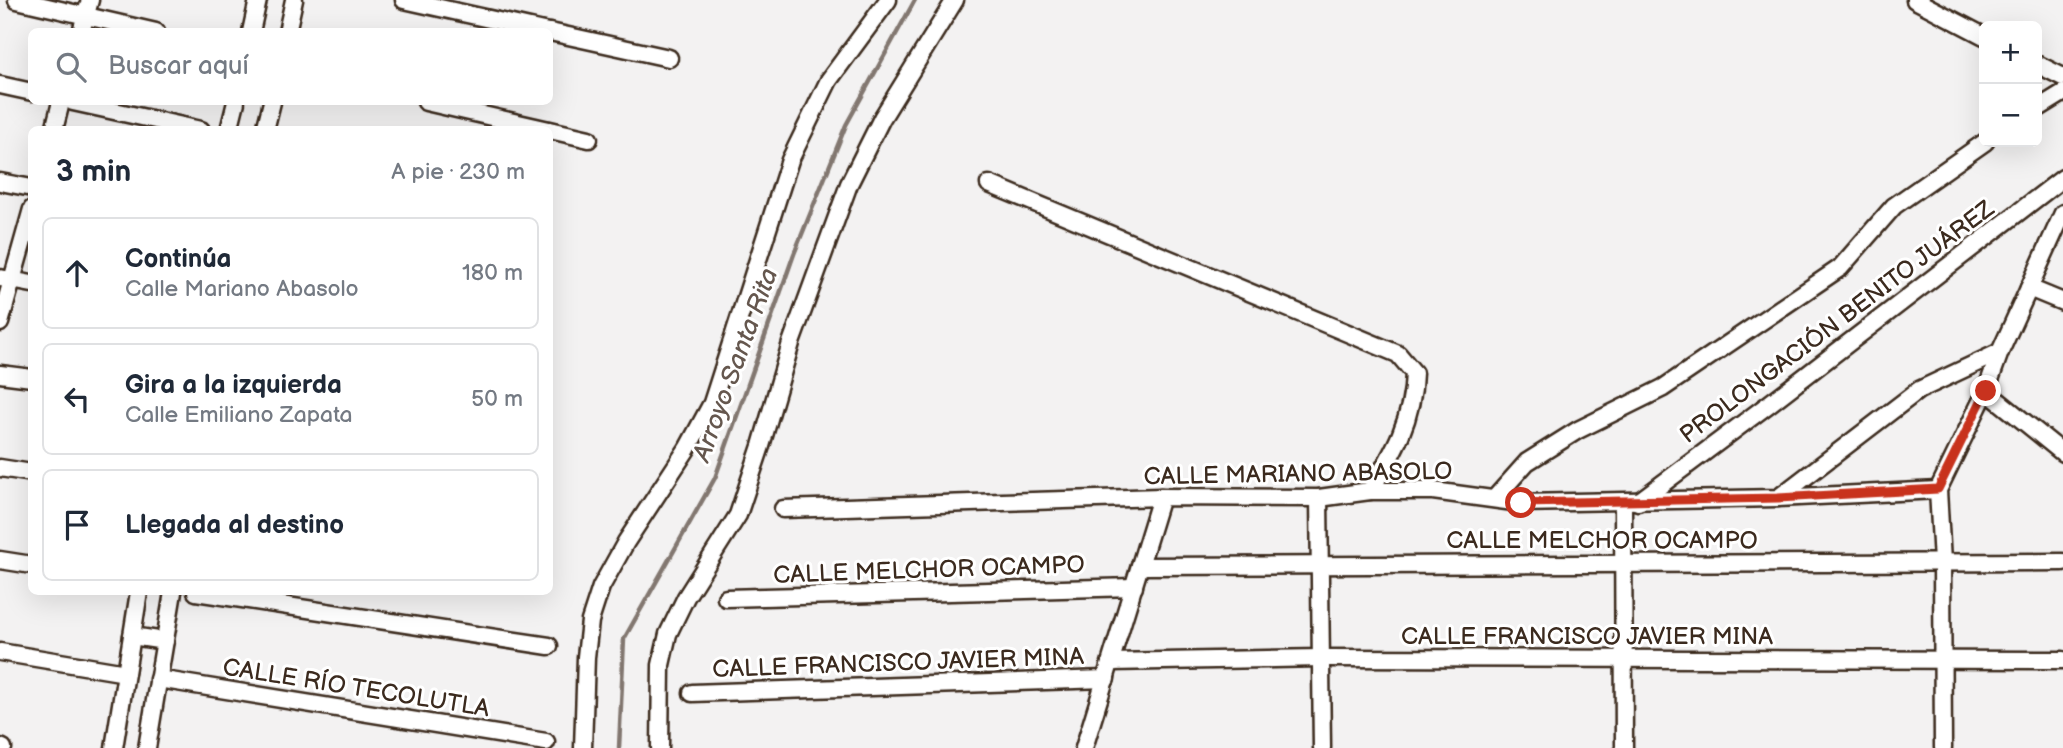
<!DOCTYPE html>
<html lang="es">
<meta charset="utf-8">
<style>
:root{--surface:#fff;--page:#f6f6f7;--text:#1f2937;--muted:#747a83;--line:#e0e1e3}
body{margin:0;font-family:"Balsamiq Sans",sans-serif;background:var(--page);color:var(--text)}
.controls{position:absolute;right:21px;top:21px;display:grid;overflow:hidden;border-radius:10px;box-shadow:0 7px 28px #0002}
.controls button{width:63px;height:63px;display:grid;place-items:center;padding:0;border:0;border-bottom:2px solid var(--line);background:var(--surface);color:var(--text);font:35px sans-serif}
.stop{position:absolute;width:21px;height:21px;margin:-16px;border:5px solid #c8321e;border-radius:50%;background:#fff}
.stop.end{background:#c8321e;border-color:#fff;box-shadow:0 2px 7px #0008}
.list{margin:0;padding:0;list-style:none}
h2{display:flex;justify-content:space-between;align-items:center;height:91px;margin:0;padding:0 28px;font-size:30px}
h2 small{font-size:23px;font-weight:400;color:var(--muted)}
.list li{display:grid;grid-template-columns:46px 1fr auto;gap:21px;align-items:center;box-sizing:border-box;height:112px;margin:0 14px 14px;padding:0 14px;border:2px solid var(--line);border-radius:10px}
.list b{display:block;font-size:26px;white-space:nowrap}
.list p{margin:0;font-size:23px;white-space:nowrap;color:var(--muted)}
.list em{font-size:23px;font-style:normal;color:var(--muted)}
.icon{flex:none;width:38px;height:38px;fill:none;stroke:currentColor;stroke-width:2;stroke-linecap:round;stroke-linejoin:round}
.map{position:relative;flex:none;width:2063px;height:748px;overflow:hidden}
.search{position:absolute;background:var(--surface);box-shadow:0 7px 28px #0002;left:28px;top:28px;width:525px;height:77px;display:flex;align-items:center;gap:18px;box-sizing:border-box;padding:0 24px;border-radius:10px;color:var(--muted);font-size:26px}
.panel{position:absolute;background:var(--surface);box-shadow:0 7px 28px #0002;left:28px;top:126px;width:525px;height:469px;border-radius:10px}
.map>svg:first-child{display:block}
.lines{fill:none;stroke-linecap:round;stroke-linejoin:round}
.stream{stroke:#827770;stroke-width:4.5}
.minor-casing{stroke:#3b2a1e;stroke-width:21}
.minor{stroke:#fff;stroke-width:16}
.route{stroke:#c8321e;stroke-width:9}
.labels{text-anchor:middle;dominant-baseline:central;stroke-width:6;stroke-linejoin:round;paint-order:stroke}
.street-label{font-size:24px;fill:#3b2a1e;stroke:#fff}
.water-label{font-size:26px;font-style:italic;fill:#65574e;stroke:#fff}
</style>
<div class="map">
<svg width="2063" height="748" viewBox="0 0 2063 748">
<rect width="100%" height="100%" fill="#f3f2f2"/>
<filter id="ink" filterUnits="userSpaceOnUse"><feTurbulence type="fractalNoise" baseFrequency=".0143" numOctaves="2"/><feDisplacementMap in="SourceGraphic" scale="14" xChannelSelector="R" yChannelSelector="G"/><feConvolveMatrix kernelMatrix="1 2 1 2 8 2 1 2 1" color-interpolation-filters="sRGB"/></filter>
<g filter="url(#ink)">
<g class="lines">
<polyline class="stream" points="619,748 624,639 715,478 794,254 846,125 915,0"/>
<defs>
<g id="minor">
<polyline points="17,0 156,32"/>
<polyline points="404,0 548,32"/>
<polyline points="1915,0 1984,36"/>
<polyline points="81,32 90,0"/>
<polyline points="251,32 258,0"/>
<polyline points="287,32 294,0"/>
<polyline points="550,32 669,58"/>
<polyline points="2037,64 2063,77"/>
<polyline points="0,85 32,92"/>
<polyline points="73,102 201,130"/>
<polyline points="426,102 549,130"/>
<polyline points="2037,109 2063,93"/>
<polyline points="54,130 61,102"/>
<polyline points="229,130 236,102"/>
<polyline points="265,130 272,102"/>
<polyline points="550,130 589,139"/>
<polyline points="0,182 32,188"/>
<path d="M989,184L1398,354L1414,373C1413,419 1394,452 1370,491"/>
<polyline points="0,278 32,284"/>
<polyline points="2029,288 2063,302"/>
<polyline points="0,323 32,209"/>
<polyline points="0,374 32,378"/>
<polyline points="1986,391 2063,453"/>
<polyline points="0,468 32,473"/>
<polyline points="1319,498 1322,748"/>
<polyline points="1778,498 1919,390 2000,352"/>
<polyline points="1494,499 1527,462 1578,430 1663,388 1840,268 1894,206 1985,142"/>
<polyline points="1623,502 1624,748"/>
<polyline points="1638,502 1769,404 2063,178"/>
<polyline points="783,509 1161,497 1319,498 1370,491 1433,491 1521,503 1778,498 1938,490"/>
<polyline points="0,560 32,565"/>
<polyline points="1140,566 2063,562"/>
<polyline points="196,592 549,646"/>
<polyline points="726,598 1134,587"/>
<polyline points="132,636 165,641"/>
<polyline points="0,652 126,673"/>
<polyline points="1111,662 1321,658 2063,660"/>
<polyline points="158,679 546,742"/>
<polyline points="692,693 1106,679"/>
<polyline points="0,747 3,748"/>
<polyline points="114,748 139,592"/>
<polyline points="147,748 173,592"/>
<polyline points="583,748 586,657 590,621 601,587 626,542 687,449 712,403 790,160 829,80 888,0"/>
<polyline points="660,748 661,665 668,634 686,597 738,515 761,446 791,343 849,184 882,118 955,0"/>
<polyline points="1084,748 1161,497"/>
<polyline points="1943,748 1942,562 1938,490 1986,391 2000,352 2063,213"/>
</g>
</defs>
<use href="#minor" class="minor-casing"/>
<use href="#minor" class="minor"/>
</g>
</g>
<g class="lines" filter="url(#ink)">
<polyline class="route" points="1521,503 1778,498 1938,489 1986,391"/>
</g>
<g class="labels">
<g class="street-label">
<text transform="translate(1837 322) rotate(-37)">PROLONGACIÓN BENITO JUÁREZ</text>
<text transform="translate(1298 474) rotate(-1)">CALLE MARIANO ABASOLO</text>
<text x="1602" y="540">CALLE MELCHOR OCAMPO</text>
<text transform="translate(929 570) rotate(-2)">CALLE MELCHOR OCAMPO</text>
<text x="1587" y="636">CALLE FRANCISCO JAVIER MINA</text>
<text transform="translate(898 663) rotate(-2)">CALLE FRANCISCO JAVIER MINA</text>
<text transform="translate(356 688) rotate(9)">CALLE RÍO TECOLUTLA</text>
</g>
<g class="water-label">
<text transform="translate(736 365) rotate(-70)">Arroyo Santa Rita</text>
</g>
</g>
</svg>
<div class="controls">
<button>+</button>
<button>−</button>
</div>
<div class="stop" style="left:1521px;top:503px"></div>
<div class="stop end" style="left:1986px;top:391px"></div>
<div class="search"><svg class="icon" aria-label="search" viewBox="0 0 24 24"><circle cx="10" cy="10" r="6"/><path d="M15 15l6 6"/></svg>Buscar aquí</div>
<section class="panel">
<h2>3 min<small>A pie · 230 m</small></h2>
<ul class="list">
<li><svg class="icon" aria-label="ahead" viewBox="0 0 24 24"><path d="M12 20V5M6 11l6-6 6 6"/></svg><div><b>Continúa</b><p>Calle Mariano Abasolo</p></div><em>180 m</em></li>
<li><svg class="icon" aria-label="left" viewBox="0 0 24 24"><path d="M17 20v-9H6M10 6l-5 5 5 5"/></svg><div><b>Gira a la izquierda</b><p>Calle Emiliano Zapata</p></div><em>50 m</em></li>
<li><svg class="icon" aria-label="arrive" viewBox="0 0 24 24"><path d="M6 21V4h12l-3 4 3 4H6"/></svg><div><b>Llegada al destino</b></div></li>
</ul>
</section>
</div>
